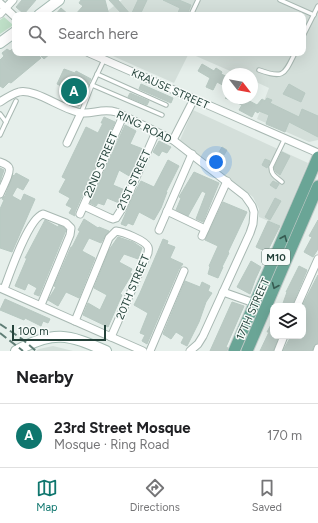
<!DOCTYPE html>
<meta charset="utf-8">
<style>
:root{--surface:#fff;--page:#f2f2f2;--text:#202124;--muted:#757577;--line:#e0e0e0;--accent:#0f766e}
body{margin:0;font-family:Figtree,sans-serif;background:var(--page);color:var(--text)}
.controls{position:absolute;right:12px;bottom:12px;display:grid;overflow:hidden;border-radius:8px;box-shadow:0 4px 16px #0002}
.controls button{width:36px;height:36px;display:grid;place-items:center;padding:0;border:0;border-bottom:1px solid var(--line);background:var(--surface);color:var(--text);font:20px sans-serif}
.compass{position:absolute;left:222px;top:68px;width:36px;height:36px;border-radius:50%;background:var(--surface);box-shadow:0 4px 16px #0002;rotate:121deg}
.scale{position:absolute;left:12px;bottom:10px;width:94px;box-sizing:border-box;padding-left:4px;border:2px solid #24423a;border-top:0;font-size:11px;line-height:14px;white-space:nowrap;color:#24423a;-webkit-text-stroke:3px #f7fbf9;paint-order:stroke}
.you{position:absolute;left:216px;top:162px;width:14px;height:14px;margin:-10px;border:3px solid #fff;border-radius:50%;background:#1a73e8;box-shadow:0 0 0 6px #1a73e833}
.badge{display:grid;place-items:center;width:26px;height:26px;border-radius:50%;background:var(--accent);color:#fff;font-size:13px;font-weight:700}
.pin{position:absolute;translate:-50% -50%;border:2px solid #fff;box-shadow:0 1px 4px #0006}
.list{margin:0;padding:0;list-style:none}
h2{display:flex;justify-content:space-between;align-items:center;height:52px;margin:0;padding:0 16px;font-size:17px}
h2 small{font-size:13px;font-weight:400;color:var(--muted)}
.list li{display:grid;grid-template-columns:26px 1fr auto;gap:12px;align-items:center;box-sizing:border-box;height:64px;padding:0 16px;border-top:1px solid var(--line)}
.list b{display:block;font-size:15px;white-space:nowrap}
.list p{margin:0;font-size:13px;white-space:nowrap;color:var(--muted)}
.list em{font-size:13px;font-style:normal;color:var(--muted)}
.icon{flex:none;width:22px;height:22px;fill:none;stroke:currentColor;stroke-width:2;stroke-linecap:round;stroke-linejoin:round}
.map{position:relative;flex:none;width:318px;height:351px;overflow:hidden}
.search{position:absolute;background:var(--surface);box-shadow:0 4px 16px #0002;left:12px;right:12px;top:12px;height:44px;display:flex;align-items:center;gap:10px;box-sizing:border-box;padding:0 14px;border-radius:8px;color:var(--muted);font-size:15px}
.sheet{height:116px;background:var(--surface)}
nav{display:flex;justify-content:space-around;align-items:center;box-sizing:border-box;height:56px;border-top:1px solid var(--line);background:var(--surface);font-size:11px;color:var(--muted)}
nav a{display:grid;justify-items:center;gap:2px}
nav .on{color:var(--accent)}
.map>svg:first-child{display:block}
.built{fill:#d4dfda}
.green{fill:#bfe0c8}
.building{fill:#bbcac4;stroke:#b8c9c2}
.lines{fill:none;stroke-linecap:round;stroke-linejoin:round}
.lane-casing{stroke:#a8b8b2;stroke-width:5.5}
.street-casing{stroke:#a8b8b2;stroke-width:9}
.secondary-casing{stroke:#a4bbb3;stroke-width:12}
.primary-casing{stroke:#c2cac8;stroke-width:13}
.lane{stroke:#fff;stroke-width:3.5}
.street{stroke:#fff;stroke-width:7}
.secondary{stroke:#fff;stroke-width:10}
.primary{stroke:#6aa596;stroke-width:11}
.rail{stroke:#5f7d75;stroke-width:2;stroke-dasharray:8 4;stroke-linecap:butt}
.oneway{stroke:#365b51}
.labels{text-anchor:middle;dominant-baseline:central;stroke-width:3;stroke-linejoin:round;paint-order:stroke}
.shield{fill:#f7fbf9;stroke:#637a73;stroke-width:1}
.shield-label{font-size:10px;font-weight:bold;fill:#24423a}
.street-label{font-size:11px;fill:#24423a;stroke:#f7fbf9}
</style>
<div class="map">
<svg width="318" height="351" viewBox="0 0 318 351">
<rect width="100%" height="100%" fill="#e6efeb"/>
<g class="built">
<polygon points="122,0 318,0 318,140 309,142 257,119 269,88 252,80 252,74 237,74 189,53 303,53 303,15 102,15"/>
<polygon points="106,53 189,53 174,83"/>
<polygon points="193,110 308,163 281,226 259,217 259,209 253,197 180,140"/>
<polygon points="53,346 73,351 36,351 39,349"/>
</g>
<polygon class="green" points="4,17 12,24 12,26 0,34 0,20"/>
<g class="building">
<polygon points="22,0 36,0 24,14 16,7"/>
<polygon points="81,0 105,0 109,15 75,15 83,6 79,3"/>
<polygon points="109,0 118,0 131,15 138,0 147,0 140,15 123,15"/>
<polygon points="163,0 179,0 191,5 187,15 177,15 180,8"/>
<polygon points="61,8 69,15 55,15"/>
<polygon points="15,47 15,53 37,53 41,58 11,83 9,82 3,88 0,86 0,60 4,56 2,53 7,49 10,51"/>
<polygon points="38,53 51,53 44,59"/>
<polygon points="202,64 214,71 216,68 222,72 221,74 228,77 228,88 217,82 213,90 206,87 210,78 198,71"/>
<polygon points="64,69 75,73 76,71 91,79 87,87 85,85 78,94 82,98 79,106 64,99 68,89 57,84"/>
<polygon points="141,84 173,98 171,103 139,89"/>
<polygon points="289,84 305,93 301,102 283,94"/>
<polygon points="130,93 149,101 147,105 128,97"/>
<polygon points="225,98 244,98 257,105 262,99 265,101 267,98 272,100 270,103 299,117 302,109 318,116 318,137 289,122 285,132 266,124 269,115 259,111 258,113 255,111 252,117 239,110 242,105"/>
<polygon points="104,117 115,122 75,212 75,216 69,213 72,208 66,205 70,198 59,192 66,179 62,177 86,127 98,133 103,123 101,123"/>
<polygon points="125,125 136,131 130,144 143,149 131,177 119,170 113,185 125,190 119,203 107,198 104,205 98,203 96,206 90,203"/>
<polygon points="159,141 171,147 167,153 162,151 159,156 153,152"/>
<polygon points="222,147 227,150 224,155 219,152"/>
<polygon points="282,152 290,156 280,175 276,172 274,168"/>
<polygon points="265,159 270,161 267,168 262,165"/>
<polygon points="168,160 179,166 166,192 167,192 161,208 154,220 139,212 133,225 128,223 126,226 121,224 134,194 141,181 154,187"/>
<polygon points="0,168 4,170 0,182"/>
<polygon points="194,172 219,183 203,222 196,219 206,193 202,191 188,216 176,210 181,198 179,197"/>
<polygon points="16,173 29,180 23,190 17,187 12,196 21,201 24,194 35,199 12,252 0,248 0,209 4,200 2,199 5,196 13,175 14,176"/>
<polygon points="273,181 279,184 276,189 270,185"/>
<polygon points="275,198 281,201 270,220 265,217"/>
<polygon points="223,202 247,212 228,252 229,253 222,267 223,267 218,278 208,274 210,267 209,266 218,246 205,240"/>
<polygon points="84,219 98,228 99,227 109,231 105,236 101,243 89,238 82,251 95,258 79,298 66,292 58,306 48,300 56,287 54,286 71,247 72,247 80,231 78,230"/>
<polygon points="45,220 58,227 59,225 63,227 66,230 39,296 34,294 37,288 28,283 25,290 15,286 27,258 25,258"/>
<polygon points="318,220 318,249 313,257 304,252 312,237 309,236"/>
<polygon points="268,221 280,226 267,252 256,247"/>
<polygon points="118,237 133,242 142,248 138,259 124,254 119,262 132,269 130,273 132,274 120,294 122,295 108,327 83,315 88,303 100,310 107,295 94,288 109,250"/>
<polygon points="163,239 168,241 167,244 175,247 170,258 183,264 179,269 147,344 142,341 145,335 140,333 148,313 134,305 140,293"/>
<polygon points="251,261 261,267 255,280 250,294 237,287"/>
<polygon points="299,266 307,270 292,306 282,306 287,292 286,292"/>
<polygon points="318,275 318,343 314,345 312,351 283,351 291,336 303,336 303,310 304,307 302,306"/>
<polygon points="185,281 200,287 202,282 210,286 208,291 212,293 206,302 199,322 187,346 181,343 184,337 176,332 171,339 163,334"/>
<polygon points="5,299 50,319 48,323 43,321 41,326 25,318 24,320 0,310"/>
<polygon points="232,302 244,306 226,347 228,348 227,351 210,351"/>
<polygon points="273,321 273,336 279,336 273,351 260,351 269,332 267,332"/>
</g>
<g class="lines">
<defs>
<g id="lane">
<polyline points="280,0 314,15"/>
<polyline points="191,15 198,0"/>
<polyline points="303,36 318,6"/>
<polyline points="104,60 92,85 162,115"/>
<path d="M259,70C284,79 284,75 295,53"/>
<polyline points="97,74 166,105"/>
<polyline points="81,113 92,85"/>
<polyline points="0,114 6,122 16,101"/>
<polyline points="0,135 6,122"/>
<path d="M282,182C276,177 271,175 271,167L285,138"/>
</g>
<g id="street">
<polyline points="0,3 15,17"/>
<polyline points="0,14 13,0"/>
<polyline points="89,53 318,153"/>
<path d="M0,102C6,98 12,94 19,92C35,88 64,111 82,113C94,114 102,108 116,112L173,140L245,196L252,206L254,212L253,224L250,233L203,336L198,344L190,351"/>
<polyline points="173,140 194,99"/>
<polyline points="67,143 81,113"/>
<path d="M0,162C3,163 8,165 9,168C11,172 2,189 0,194"/>
<polyline points="84,206 110,218 113,219 116,218 123,207 156,132"/>
<polyline points="167,211 205,229"/>
<polyline points="80,214 123,116"/>
<polyline points="159,230 192,154"/>
<polyline points="202,236 227,181"/>
<polyline points="0,288 143,351"/>
<path d="M4,289C10,273 28,219 43,214L66,223L71,228L70,235L41,305"/>
<polyline points="223,292 257,304"/>
<polyline points="297,306 318,259"/>
<path d="M75,321L109,238L116,231C123,232 145,240 148,247C149,249 148,251 148,253L111,337"/>
<polyline points="150,351 184,271"/>
<polyline points="278,351 284,336"/>
<polyline points="317,351 318,348"/>
</g>
<g id="secondary">
<polyline points="39,15 59,0"/>
<polyline points="0,43 15,32"/>
<path d="M16,351C53,330 68,334 106,351"/>
</g>
<g id="primary">
<polyline points="234,351 318,157"/>
<polyline points="247,351 318,186"/>
</g>
</defs>
<use href="#lane" class="lane-casing"/>
<use href="#street" class="street-casing"/>
<use href="#secondary" class="secondary-casing"/>
<use href="#primary" class="primary-casing"/>
<use href="#lane" class="lane"/>
<use href="#street" class="street"/>
<use href="#secondary" class="secondary"/>
<use href="#primary" class="primary"/>
<g class="rail">
<polyline points="0,324 22,339 36,351"/>
<polyline points="0,333 23,351"/>
</g>
</g>
<defs><path id="oneway-chevron" d="M-2-3.5L2.5 0L-2 3.5" fill="none" stroke-width="1.6" stroke-linecap="round" stroke-linejoin="round"/></defs>
<g class="oneway">
<use href="#oneway-chevron" transform="translate(284 238) rotate(-67)"/>
<use href="#oneway-chevron" transform="translate(275 286) rotate(113)"/>
</g>
<g class="labels">
<rect class="shield" x="262" y="249" width="28" height="16" rx="3"/>
<g class="shield-label">
<text x="276" y="257">M10</text>
</g>
<g class="street-label">
<text transform="translate(170 89) rotate(24)">KRAUSE STREET</text>
<text transform="translate(144 127) rotate(26)">RING ROAD</text>
<text transform="translate(101 165) rotate(-67)">22ND STREET</text>
<text transform="translate(134 180) rotate(-65)">21ST STREET</text>
<text transform="translate(133 287) rotate(-67)">20TH STREET</text>
<text transform="translate(253 309) rotate(-66)">17TH STREET</text>
</g>
</g>
</svg>
<div class="controls">
<button><svg class="icon" aria-label="layers" viewBox="0 0 24 24"><path d="M12 4l9 5-9 5-9-5zM3 14l9 5 9-5"/></svg></button>
</div>
<svg class="compass" viewBox="-18 -18 36 36"><path d="M0-13l5 13h-10z" fill="#e53935"/><path d="M0 13l5-13h-10z" fill="#757577"/></svg>
<div class="scale">100 m</div>
<div class="you"></div>
<div class="pin badge" style="left:74px;top:91px">A</div>
<div class="search"><svg class="icon" aria-label="search" viewBox="0 0 24 24"><circle cx="10" cy="10" r="6"/><path d="M15 15l6 6"/></svg>Search here</div>
</div>
<section class="sheet">
<h2>Nearby<small></small></h2>
<ul class="list">
<li><span class="badge">A</span><div><b>23rd Street Mosque</b><p>Mosque · Ring Road</p></div><em>170 m</em></li>
</ul>
</section>
<nav>
<a class="on"><svg class="icon" aria-label="map" viewBox="0 0 24 24"><path d="M3 6l6-2 6 2 6-2v14l-6 2-6-2-6 2zM9 4v14M15 6v14"/></svg>Map</a>
<a><svg class="icon" aria-label="directions" viewBox="0 0 24 24"><path d="M12 3l9 9-9 9-9-9zM9 14v-3h6M13 9l2 2-2 2"/></svg>Directions</a>
<a><svg class="icon" aria-label="saved" viewBox="0 0 24 24"><path d="M7 4h10v16l-5-4-5 4z"/></svg>Saved</a>
</nav>
